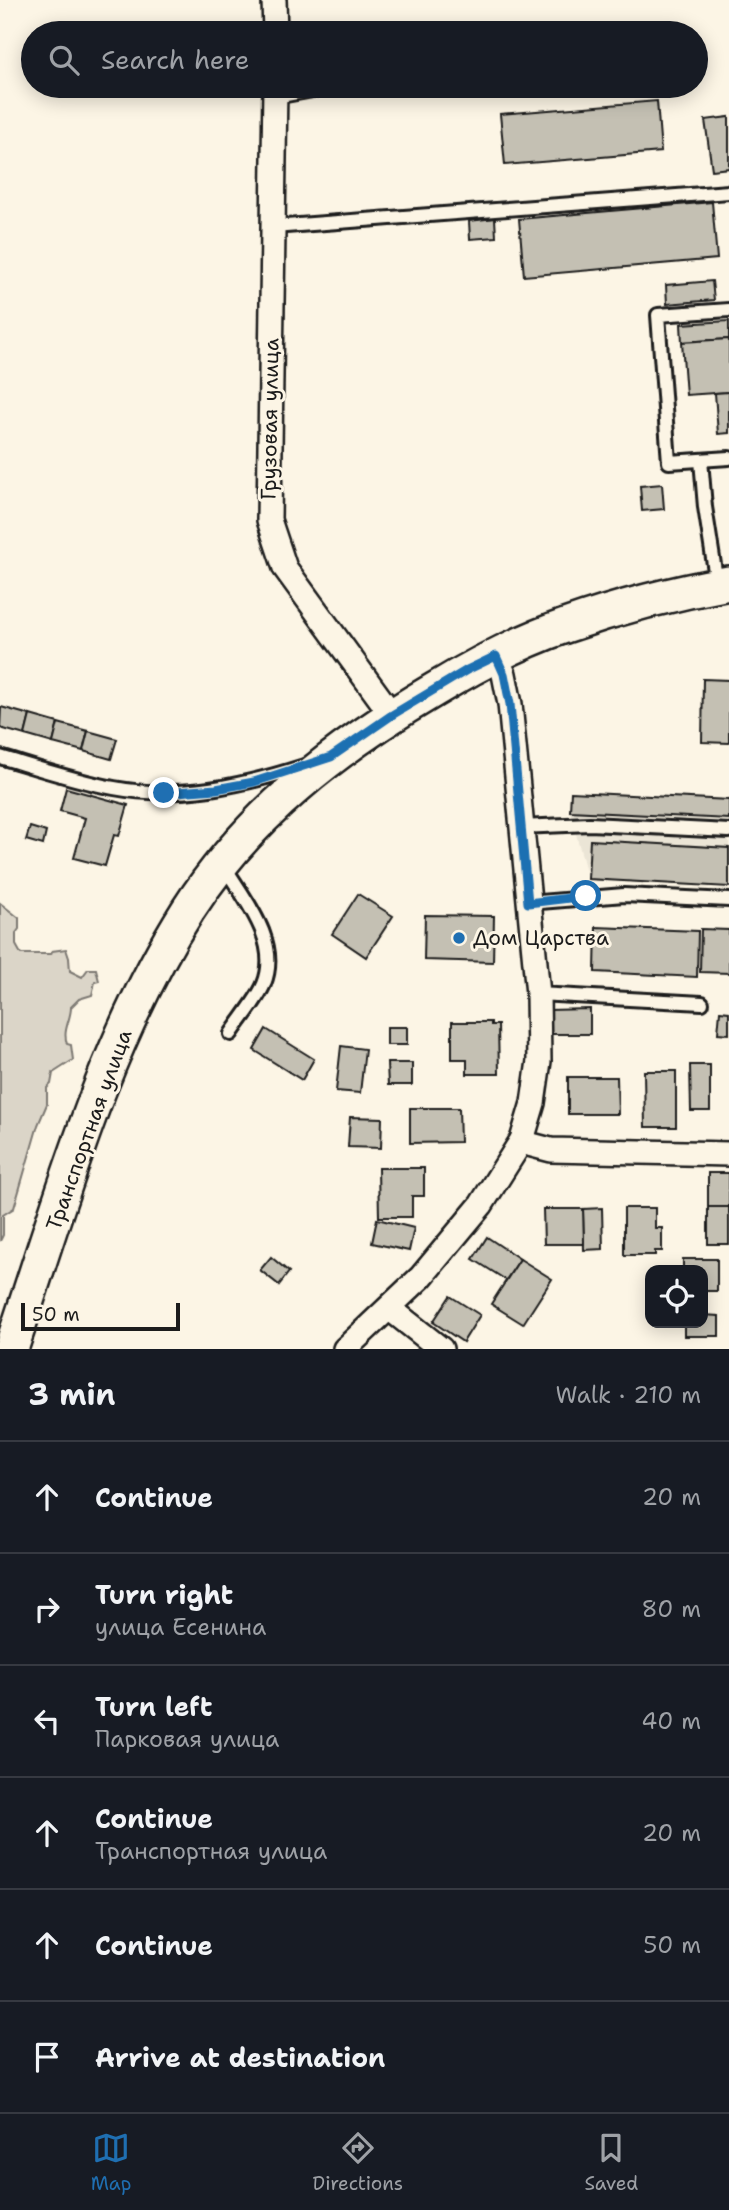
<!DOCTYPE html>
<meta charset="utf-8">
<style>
:root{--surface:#171b24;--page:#242831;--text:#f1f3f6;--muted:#9ea1a6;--line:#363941;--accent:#1f6fb2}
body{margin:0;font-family:"Shantell Sans",sans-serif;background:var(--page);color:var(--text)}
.controls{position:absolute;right:21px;bottom:21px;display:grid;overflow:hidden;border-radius:14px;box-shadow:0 4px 18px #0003}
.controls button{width:63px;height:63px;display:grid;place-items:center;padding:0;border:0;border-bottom:2px solid var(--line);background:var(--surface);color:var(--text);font:35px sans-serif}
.scale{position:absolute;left:21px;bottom:18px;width:159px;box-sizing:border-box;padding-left:7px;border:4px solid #1c1c1c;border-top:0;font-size:19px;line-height:24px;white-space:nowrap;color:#1c1c1c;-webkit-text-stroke:5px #fcf5e5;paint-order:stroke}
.stop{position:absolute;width:21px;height:21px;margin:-16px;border:5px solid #1f6fb2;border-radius:50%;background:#fff}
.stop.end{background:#1f6fb2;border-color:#fff;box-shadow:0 2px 7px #0008}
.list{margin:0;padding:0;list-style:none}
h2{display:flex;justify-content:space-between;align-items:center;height:91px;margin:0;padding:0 28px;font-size:30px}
h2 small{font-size:23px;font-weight:400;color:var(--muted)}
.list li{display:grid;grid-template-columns:46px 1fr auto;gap:21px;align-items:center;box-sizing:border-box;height:112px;padding:0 28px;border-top:2px solid var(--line)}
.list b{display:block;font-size:26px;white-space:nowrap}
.list p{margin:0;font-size:23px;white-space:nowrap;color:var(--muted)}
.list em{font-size:23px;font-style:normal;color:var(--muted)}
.icon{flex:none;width:38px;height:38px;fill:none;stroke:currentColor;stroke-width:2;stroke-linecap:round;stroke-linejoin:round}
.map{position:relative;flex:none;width:729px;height:1349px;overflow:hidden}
.search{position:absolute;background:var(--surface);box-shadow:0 4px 18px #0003;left:21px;right:21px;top:21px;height:77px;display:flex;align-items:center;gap:18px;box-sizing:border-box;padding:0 24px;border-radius:38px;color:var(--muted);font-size:26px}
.sheet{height:763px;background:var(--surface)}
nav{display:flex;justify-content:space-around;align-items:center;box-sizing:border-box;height:98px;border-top:2px solid var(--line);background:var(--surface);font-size:19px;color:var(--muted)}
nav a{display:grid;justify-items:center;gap:4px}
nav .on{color:var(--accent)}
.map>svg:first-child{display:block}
.built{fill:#ebe5d6}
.green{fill:#dbd5c8;stroke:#7c7872;stroke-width:2}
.building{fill:#c4c0b3;stroke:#1c1c1c;stroke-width:2}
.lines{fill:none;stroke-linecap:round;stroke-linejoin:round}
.lane-casing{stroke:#1c1c1c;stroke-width:18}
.street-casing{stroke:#1c1c1c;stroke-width:28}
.secondary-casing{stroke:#1c1c1c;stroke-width:38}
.lane{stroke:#fcf5e5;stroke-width:12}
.street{stroke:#fcf5e5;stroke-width:23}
.secondary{stroke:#fcf5e5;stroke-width:33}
.route{stroke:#1f6fb2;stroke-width:9}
.poi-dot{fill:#1f6fb2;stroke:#fcf5e5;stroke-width:2.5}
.labels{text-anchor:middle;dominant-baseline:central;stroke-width:6;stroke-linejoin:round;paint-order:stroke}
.street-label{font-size:21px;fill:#1c1c1c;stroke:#fcf5e5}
.poi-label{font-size:21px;fill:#1c1c1c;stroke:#fcf5e5;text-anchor:start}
</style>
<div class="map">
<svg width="729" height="1349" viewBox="0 0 729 1349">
<rect width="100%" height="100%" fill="#fcf5e5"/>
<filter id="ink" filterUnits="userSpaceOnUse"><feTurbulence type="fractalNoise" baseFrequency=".0143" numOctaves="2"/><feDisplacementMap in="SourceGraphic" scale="14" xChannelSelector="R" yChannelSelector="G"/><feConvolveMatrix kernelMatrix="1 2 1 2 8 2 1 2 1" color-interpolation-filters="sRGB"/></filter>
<g filter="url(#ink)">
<polygon class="built" points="729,800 729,887 588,879 570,811"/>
<path class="green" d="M0,903L19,918V929L16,933V945L21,954H51L52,951L66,949L69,958L70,971L82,977L88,969H96L99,981L95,982L92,995L79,999L71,1007C71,1020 62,1030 67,1044L71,1045L73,1060L53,1073L51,1084L47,1088V1104L38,1125L14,1208L3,1215V1235L0,1241Z"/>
<g class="building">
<polygon points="657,101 661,152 505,165 500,114"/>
<polygon points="729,117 729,168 712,170 705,120"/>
<polygon points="712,202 717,259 524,276 519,219"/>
<polygon points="495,218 496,237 470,239 469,221"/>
<polygon points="712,281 714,300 667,304 666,285"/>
<polygon points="729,321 729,339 682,342 681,324"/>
<polygon points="729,339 729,392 686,395 682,342"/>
<polygon points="729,392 729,433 718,434 715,393"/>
<polygon points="662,484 664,509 642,511 640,486"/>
<polygon points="703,679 729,680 729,743 702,742"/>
<polygon points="1,707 30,715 25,735 0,728"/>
<polygon points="30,715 58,723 53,743 25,735"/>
<polygon points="58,723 88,731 83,751 53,743"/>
<polygon points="88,731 117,739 111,759 83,751"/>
<polygon points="66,788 128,805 119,836 114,835 105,866 74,858 85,818 60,811"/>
<polygon points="571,792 729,800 729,819 570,811"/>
<polygon points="30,827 46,832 43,845 26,840"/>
<polygon points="590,840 729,848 729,887 588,879"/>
<polygon points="358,894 393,916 366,957 332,934"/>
<polygon points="425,915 494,916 493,962 424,960"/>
<polygon points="596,927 698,931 697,977 595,972"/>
<polygon points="701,929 729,930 729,973 700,972"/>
<polygon points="590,1009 590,1034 548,1034 548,1010"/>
<polygon points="720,1011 729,1012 729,1034 718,1033"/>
<polygon points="452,1022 491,1022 491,1025 498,1025 499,1074 467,1074 467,1059 452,1059"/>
<rect x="387" y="1027" width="20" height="18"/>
<polygon points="266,1029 314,1059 302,1080 254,1050"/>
<polygon points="341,1046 365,1049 360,1093 336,1091"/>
<polygon points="387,1063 412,1063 412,1085 388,1085"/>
<polygon points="690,1065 710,1065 710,1111 691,1111"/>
<polygon points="644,1071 676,1071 676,1127 645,1127"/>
<polygon points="568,1077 617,1077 618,1114 568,1114"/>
<polygon points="410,1108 459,1108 460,1142 410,1143"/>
<polygon points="350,1117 382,1118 381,1148 348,1147"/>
<polygon points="378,1168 424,1168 424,1196 412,1196 412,1217 379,1217"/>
<rect x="708" y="1173" width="21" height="34"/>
<rect x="708" y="1207" width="21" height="37"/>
<polygon points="602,1208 603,1249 584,1250 583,1209"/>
<polygon points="624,1208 655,1208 655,1228 662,1228 662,1251 655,1251 655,1255 624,1255"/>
<polygon points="543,1209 583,1209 584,1244 544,1244"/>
<polygon points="377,1219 414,1228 409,1251 372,1243"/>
<polygon points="487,1237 520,1259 506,1280 473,1259"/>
<polygon points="271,1257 289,1272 279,1285 260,1270"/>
<polygon points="520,1259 552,1279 523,1324 491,1304"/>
<polygon points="683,1259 717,1259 717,1291 703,1291 703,1270 683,1270"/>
<polygon points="450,1296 480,1315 463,1342 433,1322"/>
<polygon points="703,1315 719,1316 719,1336 684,1336 684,1323 703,1323"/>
</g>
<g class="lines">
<defs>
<g id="lane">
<polyline points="275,97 335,86"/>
<polyline points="273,227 729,192"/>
<polyline points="729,310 658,315 669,462 729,458"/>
<polyline points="701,460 705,507 717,584"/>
<path d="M0,757C37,768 76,781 114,788C178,800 242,786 304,766"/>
<polyline points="520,827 590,824 729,831"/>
<path d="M224,866C245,900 281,942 264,984C258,999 240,1020 231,1034"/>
<polyline points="528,903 624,895 729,900"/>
<polyline points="538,994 702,1003"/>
</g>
<g id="street">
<polyline points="274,0 275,33"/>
<polyline points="275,86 269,520 285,568 392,715"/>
<polyline points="522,1140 532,1145 551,1150 729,1154"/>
<polyline points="389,1308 441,1349"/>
<polyline points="345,1349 421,1277 481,1205 522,1140 533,1103 539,1061 538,994 510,704 504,674 496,656"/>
</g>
<path id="secondary" d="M11,1349C61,1200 103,1044 188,910C249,815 337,747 434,690C475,665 519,642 565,626C619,607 673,593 729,583"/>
</defs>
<use href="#lane" class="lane-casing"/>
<use href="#street" class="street-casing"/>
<use href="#secondary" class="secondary-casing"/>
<use href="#lane" class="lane"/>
<use href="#street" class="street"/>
<use href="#secondary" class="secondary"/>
</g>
</g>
<g class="lines" filter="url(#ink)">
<polyline class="route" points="164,793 216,789 254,782 331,757 392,715 467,670 496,656 504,674 510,704 528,903 586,896"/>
</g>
<circle class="poi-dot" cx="459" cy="938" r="7"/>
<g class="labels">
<g class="street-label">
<text transform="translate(270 419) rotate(-89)">Грузовая улица</text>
<text transform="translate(89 1130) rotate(-70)">Транспортная улица</text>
</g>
<g class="poi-label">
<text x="473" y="938">Дом Царства</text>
</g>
</g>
</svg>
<div class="controls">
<button><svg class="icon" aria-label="locate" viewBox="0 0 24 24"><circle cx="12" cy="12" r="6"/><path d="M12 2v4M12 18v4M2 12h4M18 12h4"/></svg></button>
</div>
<div class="scale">50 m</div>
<div class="stop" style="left:586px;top:896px"></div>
<div class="stop end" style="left:164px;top:793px"></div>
<div class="search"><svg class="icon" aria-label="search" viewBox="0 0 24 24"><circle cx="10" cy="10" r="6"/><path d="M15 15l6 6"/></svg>Search here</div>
</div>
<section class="sheet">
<h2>3 min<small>Walk · 210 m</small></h2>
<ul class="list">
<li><svg class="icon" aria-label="ahead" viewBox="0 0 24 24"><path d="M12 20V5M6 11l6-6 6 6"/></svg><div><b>Continue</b></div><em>20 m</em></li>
<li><svg class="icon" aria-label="right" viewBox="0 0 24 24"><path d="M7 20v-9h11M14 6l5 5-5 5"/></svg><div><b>Turn right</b><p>улица Есенина</p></div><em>80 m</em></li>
<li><svg class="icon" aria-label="left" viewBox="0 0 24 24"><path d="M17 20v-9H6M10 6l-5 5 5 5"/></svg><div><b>Turn left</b><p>Парковая улица</p></div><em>40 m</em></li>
<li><svg class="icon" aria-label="ahead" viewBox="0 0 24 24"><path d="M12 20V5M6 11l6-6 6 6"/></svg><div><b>Continue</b><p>Транспортная улица</p></div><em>20 m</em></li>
<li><svg class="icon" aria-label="ahead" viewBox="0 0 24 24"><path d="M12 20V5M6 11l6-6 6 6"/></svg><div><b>Continue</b></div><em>50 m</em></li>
<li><svg class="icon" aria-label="arrive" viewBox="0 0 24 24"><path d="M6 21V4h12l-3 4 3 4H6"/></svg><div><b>Arrive at destination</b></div></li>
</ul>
</section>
<nav>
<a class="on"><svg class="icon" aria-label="map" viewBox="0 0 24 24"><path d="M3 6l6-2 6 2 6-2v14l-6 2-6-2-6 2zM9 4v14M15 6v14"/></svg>Map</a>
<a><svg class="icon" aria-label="directions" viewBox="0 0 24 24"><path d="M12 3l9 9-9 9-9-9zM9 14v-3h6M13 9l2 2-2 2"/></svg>Directions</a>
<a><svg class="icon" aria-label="saved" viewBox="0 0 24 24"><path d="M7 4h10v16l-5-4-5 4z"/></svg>Saved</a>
</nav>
